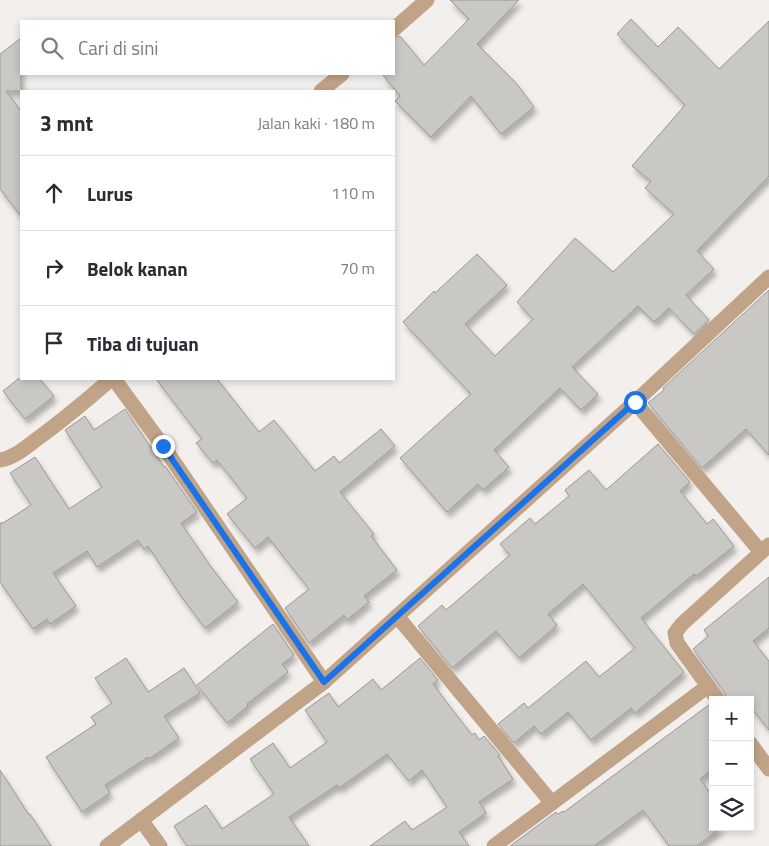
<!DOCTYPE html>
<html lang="id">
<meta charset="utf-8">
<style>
:root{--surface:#fff;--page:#f7f7f7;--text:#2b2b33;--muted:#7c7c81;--line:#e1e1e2}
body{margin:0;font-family:"Titillium Web",sans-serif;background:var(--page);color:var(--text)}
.controls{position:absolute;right:15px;bottom:15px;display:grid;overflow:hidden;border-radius:0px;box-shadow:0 2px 8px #0003}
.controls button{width:45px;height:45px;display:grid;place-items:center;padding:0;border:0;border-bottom:1px solid var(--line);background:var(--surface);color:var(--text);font:25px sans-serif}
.stop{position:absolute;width:15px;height:15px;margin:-11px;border:4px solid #1a73e8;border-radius:50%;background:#fff}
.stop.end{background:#1a73e8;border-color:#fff;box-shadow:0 1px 5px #0008}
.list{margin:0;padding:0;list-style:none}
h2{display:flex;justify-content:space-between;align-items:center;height:65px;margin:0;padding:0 20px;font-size:21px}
h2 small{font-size:16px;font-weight:400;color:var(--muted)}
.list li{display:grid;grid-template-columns:32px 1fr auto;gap:15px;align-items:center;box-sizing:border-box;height:75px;padding:0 20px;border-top:1px solid var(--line)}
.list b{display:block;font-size:19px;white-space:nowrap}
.list em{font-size:16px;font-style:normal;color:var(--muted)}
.icon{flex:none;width:28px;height:28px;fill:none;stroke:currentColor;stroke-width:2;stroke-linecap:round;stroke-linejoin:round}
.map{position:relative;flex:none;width:769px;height:846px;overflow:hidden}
.search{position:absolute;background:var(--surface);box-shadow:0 2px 8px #0003;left:20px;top:20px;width:375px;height:55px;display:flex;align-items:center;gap:12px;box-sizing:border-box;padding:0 18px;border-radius:0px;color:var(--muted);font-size:19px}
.panel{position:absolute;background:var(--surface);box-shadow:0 2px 8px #0003;left:20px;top:90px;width:375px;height:290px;border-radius:0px}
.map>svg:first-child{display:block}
.building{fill:#cac8c5;stroke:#9a9895;filter:url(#shadow)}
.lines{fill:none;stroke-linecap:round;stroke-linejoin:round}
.street{stroke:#c1a387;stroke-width:15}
.route{stroke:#1a73e8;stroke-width:6}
</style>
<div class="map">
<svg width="769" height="846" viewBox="0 0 769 846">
<defs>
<filter id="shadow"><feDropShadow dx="3" dy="5.5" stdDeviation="2.5" flood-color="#0004"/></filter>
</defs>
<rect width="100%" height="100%" fill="#f2efec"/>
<g class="building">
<polygon points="450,0 519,0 477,44 516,83 534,107 501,134 471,96 431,137 395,101 400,96 382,74 394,74 394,38 400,36 424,65 469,19"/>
<polygon points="631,19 658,47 678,27 719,69 769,21 769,176 697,251 714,269 686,295 709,320 694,334 669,308 654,322 638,306 572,367 598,394 581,410 560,388 494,450 509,467 483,490 478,484 447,512 400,458 471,394 403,322 434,291 435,293 477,254 507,285 465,324 495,356 533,319 517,302 575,238 613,272 674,214 645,188 651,181 632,166 685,105 617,34"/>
<polygon points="21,38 21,91 6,91 21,111 21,216 0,189 0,54"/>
<polygon points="769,290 769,455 746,429 702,468 648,403 664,390 663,388"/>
<polygon points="18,379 40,379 54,396 25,419 3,391"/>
<polygon points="156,379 217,379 259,432 274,420 315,471 334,456 339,463 381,429 395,446 340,492 374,534 371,536 397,570 364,596 369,602 347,620 344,615 309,643 285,608 309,589 268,537 255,548 227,514 247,498 217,460 213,463 196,443 202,439"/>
<polygon points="125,409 164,467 165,466 197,512 181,523 209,564 238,602 205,628 181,596 148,546 144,549 138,540 97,567 87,551 53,573 76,606 50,624 47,619 33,629 0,582 0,523 3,523 31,505 10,473 35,457 69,509 102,487 65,430 85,416 94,430"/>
<polygon points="658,444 690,482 680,491 707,524 713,519 734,546 696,576 694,574 641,618 684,672 635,713 631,708 591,740 568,712 541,734 534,726 514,743 498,724 524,703 528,708 586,661 599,677 635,648 583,584 548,614 557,625 519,658 496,631 452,668 418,626 442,605 446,610 510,555 500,544 530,518 535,524 569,496 565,490 589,470 606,490"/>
<polygon points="769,577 769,628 753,641 769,661 769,730 750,706 750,700 727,700 725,693 693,649 708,636 704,630"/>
<polygon points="273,624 294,655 282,664 288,672 247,704 248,706 227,723 197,685"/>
<polygon points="126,658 148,692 184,668 200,693 164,716 179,738 149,759 148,757 105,785 110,793 82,812 46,757 96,724 91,717 112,703 95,678"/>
<polygon points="420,658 438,680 433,684 448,704 472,735 475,733 479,740 484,736 500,755 498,756 513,779 479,802 486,813 459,832 469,846 370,846 405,821 412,830 447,807 422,770 409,781 387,754 339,788 337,785 289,817 309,846 187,846 174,826 206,805 222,829 274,794 250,759 273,743 290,768 327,742 305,710 329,693 338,707 373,679 381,690"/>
<polygon points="710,704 713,707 713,769 700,779 713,797 713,827 722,827 697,846 669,846 643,810 594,846 510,846 556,812 558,814 563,811 564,812"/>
<polygon points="0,770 29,815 30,814 51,846 0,846"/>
</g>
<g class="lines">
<g class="street">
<polyline points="394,29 427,0"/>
<polyline points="321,91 342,74"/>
<polyline points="114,379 163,446 324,682"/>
<polyline points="635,402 761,552"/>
<path d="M0,460C14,458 26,447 37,439C63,420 87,400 111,379"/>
<polyline points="397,616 552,803 708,686"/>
<polyline points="718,700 677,643 675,633 682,624 769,545"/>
<polyline points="750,743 769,769"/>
<polyline points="141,820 160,846"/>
<polyline points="107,846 324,682 635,402 769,277"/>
<polyline points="494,846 552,803"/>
</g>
</g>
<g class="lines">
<polyline class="route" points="163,446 324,682 635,402"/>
</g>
</svg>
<div class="controls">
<button>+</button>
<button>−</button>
<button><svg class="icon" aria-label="layers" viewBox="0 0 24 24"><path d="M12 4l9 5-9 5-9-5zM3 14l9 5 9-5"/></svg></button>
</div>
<div class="stop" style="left:635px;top:402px"></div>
<div class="stop end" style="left:163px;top:446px"></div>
<div class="search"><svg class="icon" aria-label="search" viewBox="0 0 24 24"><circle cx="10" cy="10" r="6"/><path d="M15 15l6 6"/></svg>Cari di sini</div>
<section class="panel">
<h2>3 mnt<small>Jalan kaki · 180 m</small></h2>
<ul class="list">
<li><svg class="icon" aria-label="ahead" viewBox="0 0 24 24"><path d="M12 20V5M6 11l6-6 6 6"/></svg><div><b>Lurus</b></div><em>110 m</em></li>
<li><svg class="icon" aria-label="right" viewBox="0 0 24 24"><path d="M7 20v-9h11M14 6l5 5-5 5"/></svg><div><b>Belok kanan</b></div><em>70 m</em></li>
<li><svg class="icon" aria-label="arrive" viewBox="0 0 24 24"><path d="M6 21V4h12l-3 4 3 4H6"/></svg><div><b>Tiba di tujuan</b></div></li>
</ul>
</section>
</div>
